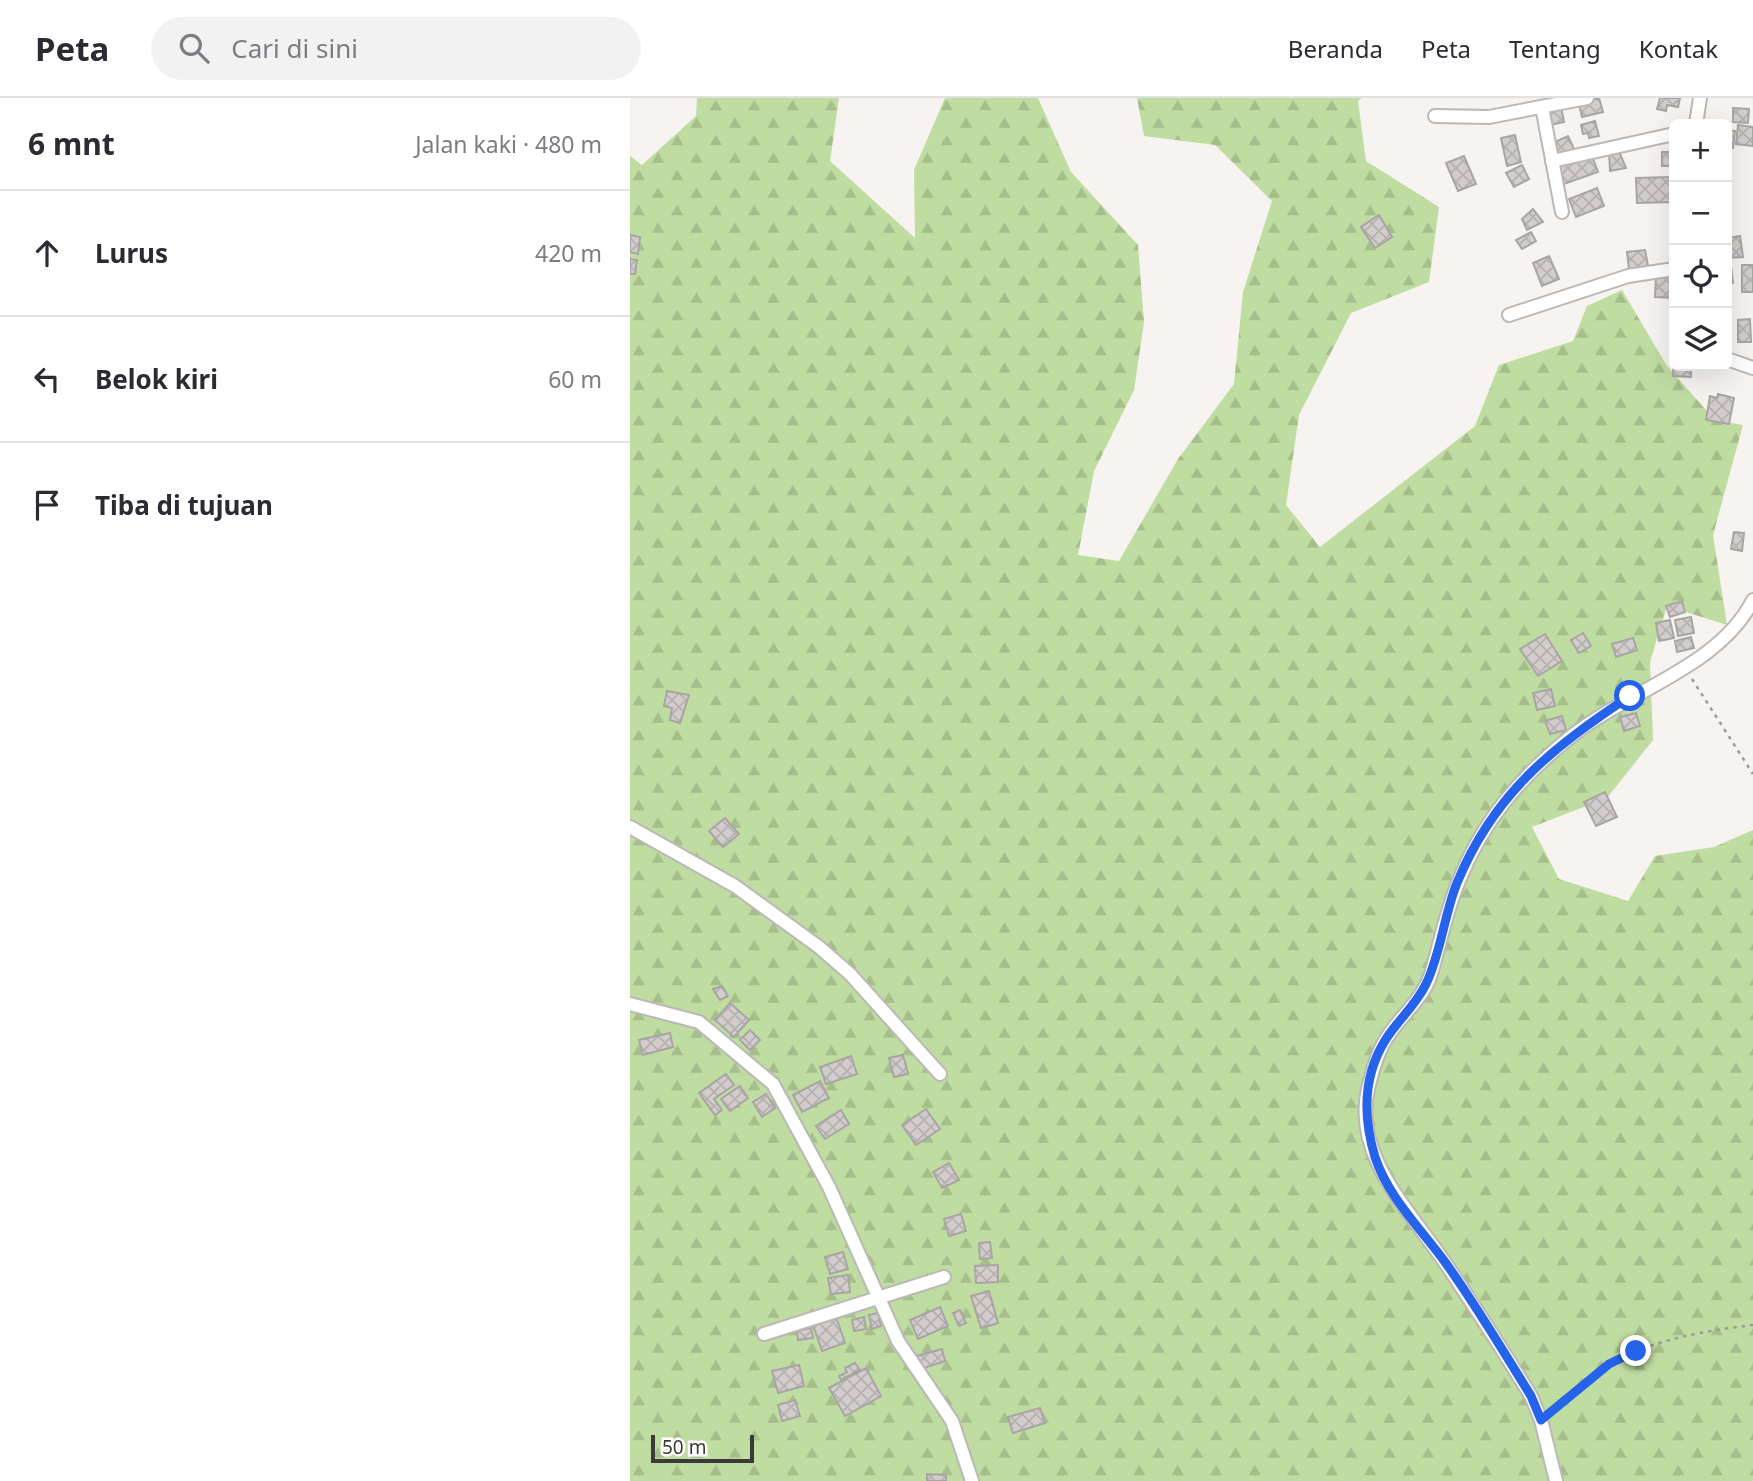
<!DOCTYPE html>
<html lang="id">
<meta charset="utf-8">
<style>
:root{--surface:#fff;--page:#f2f2f3;--text:#2b2b33;--muted:#7c7c81;--line:#e1e1e2}
body{margin:0;font-family:"Noto Sans",sans-serif;background:var(--page);color:var(--text)}
.controls{position:absolute;right:21px;top:21px;display:grid;overflow:hidden;border-radius:10px;box-shadow:0 7px 28px #0002}
.controls button{width:63px;height:63px;display:grid;place-items:center;padding:0;border:0;border-bottom:2px solid var(--line);background:var(--surface);color:var(--text);font:35px sans-serif}
.scale{position:absolute;left:21px;bottom:18px;width:103px;box-sizing:border-box;padding-left:7px;border:4px solid #3c3a39;border-top:0;font-size:19px;line-height:24px;white-space:nowrap;color:#3c3a39;-webkit-text-stroke:5px #fff;paint-order:stroke}
.stop{position:absolute;width:21px;height:21px;margin:-16px;border:5px solid #2563eb;border-radius:50%;background:#fff}
.stop.end{background:#2563eb;border-color:#fff;box-shadow:0 2px 7px #0008}
.list{margin:0;padding:0;list-style:none}
h2{display:flex;justify-content:space-between;align-items:center;height:91px;margin:0;padding:0 28px;font-size:30px}
h2 small{font-size:23px;font-weight:400;color:var(--muted)}
.list li{display:grid;grid-template-columns:46px 1fr auto;gap:21px;align-items:center;box-sizing:border-box;height:126px;padding:0 28px;border-top:2px solid var(--line)}
.list b{display:block;font-size:26px;white-space:nowrap}
.list em{font-size:23px;font-style:normal;color:var(--muted)}
.icon{flex:none;width:38px;height:38px;fill:none;stroke:currentColor;stroke-width:2;stroke-linecap:round;stroke-linejoin:round}
.map{position:relative;flex:none;width:1123px;height:1383px;overflow:hidden}
header{display:flex;align-items:center;gap:42px;box-sizing:border-box;height:98px;padding:0 35px;background:var(--surface);border-bottom:2px solid var(--line)}
header strong{font-size:33px}
nav{display:flex;gap:38px;margin-inline-start:auto;font-size:24px}
.search{width:490px;height:63px;background:var(--page);display:flex;align-items:center;gap:18px;box-sizing:border-box;padding:0 24px;border-radius:38px;color:var(--muted);font-size:26px}
main{display:flex}
aside{flex:1;background:var(--surface)}
.map>svg:first-child{display:block}
.forest{fill:url(#forest-firs)}
.building{fill:url(#building-cross-hatch);stroke:#a9a5a4;stroke-width:2}
.lines{fill:none;stroke-linecap:round;stroke-linejoin:round}
.minor-casing{stroke:#bbb8b5;stroke-width:16}
.path{stroke:#9d9a98;stroke-width:2.5;stroke-dasharray:3.5 5;stroke-linecap:butt}
.minor{stroke:#fff;stroke-width:12}
.route{stroke:#2563eb;stroke-width:9}
</style>
<header>
<strong>Peta</strong>
<div class="search"><svg class="icon" aria-label="search" viewBox="0 0 24 24"><circle cx="10" cy="10" r="6"/><path d="M15 15l6 6"/></svg>Cari di sini</div>
<nav><a>Beranda</a><a>Peta</a><a>Tentang</a><a>Kontak</a></nav>
</header>
<main>
<aside>
<h2>6 mnt<small>Jalan kaki · 480 m</small></h2>
<ul class="list">
<li><svg class="icon" aria-label="ahead" viewBox="0 0 24 24"><path d="M12 20V5M6 11l6-6 6 6"/></svg><div><b>Lurus</b></div><em>420 m</em></li>
<li><svg class="icon" aria-label="left" viewBox="0 0 24 24"><path d="M17 20v-9H6M10 6l-5 5 5 5"/></svg><div><b>Belok kiri</b></div><em>60 m</em></li>
<li><svg class="icon" aria-label="arrive" viewBox="0 0 24 24"><path d="M6 21V4h12l-3 4 3 4H6"/></svg><div><b>Tiba di tujuan</b></div></li>
</ul>
</aside>
<div class="map">
<svg width="1123" height="1383" viewBox="0 0 1123 1383">
<defs>
<pattern id="forest-firs" width="22" height="20" patternUnits="userSpaceOnUse" patternTransform="scale(1.75)"><rect width="22" height="20" fill="#bfdca1"/><path d="M5 1l3.5 6h-7zM16 11l3.5 6h-7z" fill="#a5be8b"/></pattern>
<pattern id="building-cross-hatch" width="8" height="8" patternUnits="userSpaceOnUse" patternTransform="scale(1.75)"><rect width="8" height="8" fill="#d2cdcc"/><path d="M0 0l8 8M0 8l8-8" fill="none" stroke="#b5b1b0"/></pattern>
</defs>
<rect width="100%" height="100%" fill="#f6f3f0"/>
<polygon class="forest" points="67,0 209,0 200,63 285,140 284,72 315,0 408,0 441,74 508,147 514,224 504,292 464,373 448,457 489,463 548,361 604,286 613,194 642,103 585,47 514,38 507,0 732,0 728,3 736,63 809,109 799,184 721,215 669,317 656,407 690,449 845,328 869,267 943,243 957,208 992,192 1037,268 1085,322 1113,327 1083,437 1097,527 1037,508 1020,564 1023,642 977,700 902,729 929,781 998,803 1025,758 1084,749 1123,732 1123,1383 0,1383 0,58 12,67 66,18"/>
<g class="building">
<polygon points="969,0 973,14 952,19 949,6"/>
<polygon points="1030,0 1050,0 1048,9 1037,7 1036,13 1027,11"/>
<polygon points="931,9 934,24 920,27 917,11"/>
<polygon points="1103,10 1119,11 1118,25 1103,24"/>
<polygon points="965,23 969,38 959,40 958,35 953,36 951,27"/>
<polygon points="1108,27 1123,29 1123,48 1106,46"/>
<polygon points="1097,32 1105,33 1103,50 1097,49"/>
<polygon points="885,37 891,64 877,68 871,40"/>
<polygon points="938,38 944,51 929,58 923,45"/>
<polygon points="988,51 996,70 980,73 979,53"/>
<rect x="1032" y="54" width="12" height="14"/>
<polygon points="961,56 968,74 934,86 927,68"/>
<polygon points="834,58 846,86 828,93 816,65"/>
<polygon points="892,67 899,81 884,89 876,75"/>
<polygon points="1042,79 1043,104 1007,105 1006,80"/>
<polygon points="967,90 974,108 946,119 939,101"/>
<polygon points="903,111 913,124 897,132 892,121"/>
<polygon points="749,117 762,139 745,150 731,129"/>
<polygon points="901,134 906,143 892,151 886,142"/>
<polygon points="0,137 10,139 8,156 0,154"/>
<polygon points="1110,138 1113,159 1097,160 1097,140"/>
<polygon points="1015,152 1018,168 999,171 997,154"/>
<polygon points="919,158 929,181 912,188 903,165"/>
<polygon points="0,161 7,162 5,176 0,176"/>
<rect x="1112" y="167" width="11" height="27"/>
<polygon points="1097,168 1101,168 1103,185 1097,186"/>
<polygon points="1026,178 1044,179 1044,200 1025,199"/>
<polygon points="1120,221 1121,244 1108,244 1108,222"/>
<polygon points="1044,254 1044,268 1061,268 1061,279 1043,278"/>
<polygon points="1088,296 1104,300 1099,326 1076,322 1080,298 1087,300"/>
<polygon points="1104,434 1114,435 1112,453 1101,451"/>
<polygon points="1052,503 1055,514 1040,519 1036,508"/>
<polygon points="1061,519 1064,535 1048,538 1045,522"/>
<polygon points="1040,522 1044,540 1029,543 1026,525"/>
<polygon points="953,535 961,548 949,555 941,542"/>
<polygon points="915,536 932,563 908,578 890,551"/>
<polygon points="1061,539 1064,550 1047,554 1045,543"/>
<polygon points="1003,540 1007,552 986,559 982,546"/>
<polygon points="921,591 925,608 907,612 903,595"/>
<polygon points="37,593 59,597 50,625 40,622 42,610 34,608"/>
<polygon points="1006,615 1010,628 994,633 990,619"/>
<polygon points="932,618 936,632 920,636 915,623"/>
<polygon points="975,694 987,719 966,728 954,704"/>
<polygon points="95,720 109,736 93,749 79,733"/>
<polygon points="92,888 98,898 90,902 83,891"/>
<polygon points="100,905 119,922 104,939 85,922"/>
<polygon points="120,932 130,942 120,952 110,942"/>
<polygon points="40,935 43,949 13,957 9,942"/>
<polygon points="273,957 278,976 264,979 259,960"/>
<polygon points="221,958 227,976 196,986 190,969"/>
<polygon points="96,976 104,987 84,1001 92,1012 85,1017 69,995"/>
<polygon points="190,983 199,1000 172,1014 163,997"/>
<polygon points="110,988 118,1000 100,1013 91,1001"/>
<polygon points="136,996 145,1010 132,1019 123,1004"/>
<polygon points="296,1011 310,1031 286,1047 272,1027"/>
<polygon points="211,1012 219,1026 195,1041 186,1028"/>
<polygon points="319,1065 329,1082 312,1090 303,1074"/>
<polygon points="331,1116 336,1133 319,1138 314,1121"/>
<polygon points="360,1144 362,1160 350,1161 349,1145"/>
<polygon points="213,1154 218,1171 200,1176 195,1159"/>
<polygon points="368,1167 368,1184 346,1185 345,1168"/>
<polygon points="218,1177 220,1194 201,1196 198,1180"/>
<polygon points="359,1193 368,1225 351,1230 341,1198"/>
<polygon points="310,1209 318,1228 288,1241 280,1222"/>
<polygon points="330,1212 336,1225 329,1228 323,1215"/>
<polygon points="248,1215 251,1228 242,1231 239,1217"/>
<polygon points="206,1219 215,1245 192,1253 183,1227"/>
<polygon points="234,1219 236,1231 224,1233 222,1222"/>
<polygon points="181,1230 183,1240 168,1242 167,1233"/>
<polygon points="312,1251 315,1263 291,1271 287,1258"/>
<polygon points="225,1265 230,1272 211,1282 209,1278 217,1274 215,1270"/>
<polygon points="169,1267 174,1288 148,1295 142,1273"/>
<polygon points="236,1270 251,1298 215,1318 199,1290"/>
<polygon points="165,1302 170,1318 152,1323 148,1307"/>
<polygon points="410,1310 415,1325 383,1335 378,1319"/>
<polygon points="297,1376 316,1377 316,1383 297,1383"/>
</g>
<g class="lines">
<defs>
<g id="minor">
<polyline points="912,9 932,114"/>
<polyline points="805,18 859,19 957,0"/>
<polyline points="1066,26 1070,0"/>
<polyline points="922,63 1044,36"/>
<polyline points="879,217 998,178 1044,171"/>
<polyline points="1097,261 1123,270"/>
<polyline points="0,729 105,788 189,849 220,876 310,976"/>
<polyline points="0,906 69,924 143,986 199,1089 268,1243 322,1323 342,1383"/>
<polyline points="134,1236 314,1179"/>
<path d="M926,1383L911,1322L901,1298C874,1254 846,1211 818,1169C784,1117 722,1060 738,991C742,975 747,955 756,941C770,918 792,903 801,876C810,846 816,814 828,785C853,722 891,678 943,637C1000,592 1090,568 1123,502"/>
</g>
</defs>
<use href="#minor" class="minor-casing"/>
<g class="path">
<polyline points="1062,581 1123,676"/>
<path d="M922,1313C941,1297 960,1277 982,1265C1025,1241 1074,1233 1123,1227"/>
</g>
<use href="#minor" class="minor"/>
</g>
<g class="lines">
<path class="route" d="M1000,598C922,650 864,695 827,785C814,817 811,855 796,886C786,907 768,922 756,941C733,977 733,1019 745,1059C758,1099 791,1131 815,1164C846,1207 873,1253 901,1298L911,1322L979,1266L1006,1253"/>
</g>
</svg>
<div class="controls">
<button>+</button>
<button>−</button>
<button><svg class="icon" aria-label="locate" viewBox="0 0 24 24"><circle cx="12" cy="12" r="6"/><path d="M12 2v4M12 18v4M2 12h4M18 12h4"/></svg></button>
<button><svg class="icon" aria-label="layers" viewBox="0 0 24 24"><path d="M12 4l9 5-9 5-9-5zM3 14l9 5 9-5"/></svg></button>
</div>
<div class="scale">50 m</div>
<div class="stop" style="left:1000px;top:598px"></div>
<div class="stop end" style="left:1006px;top:1253px"></div>
</div>
</main>
